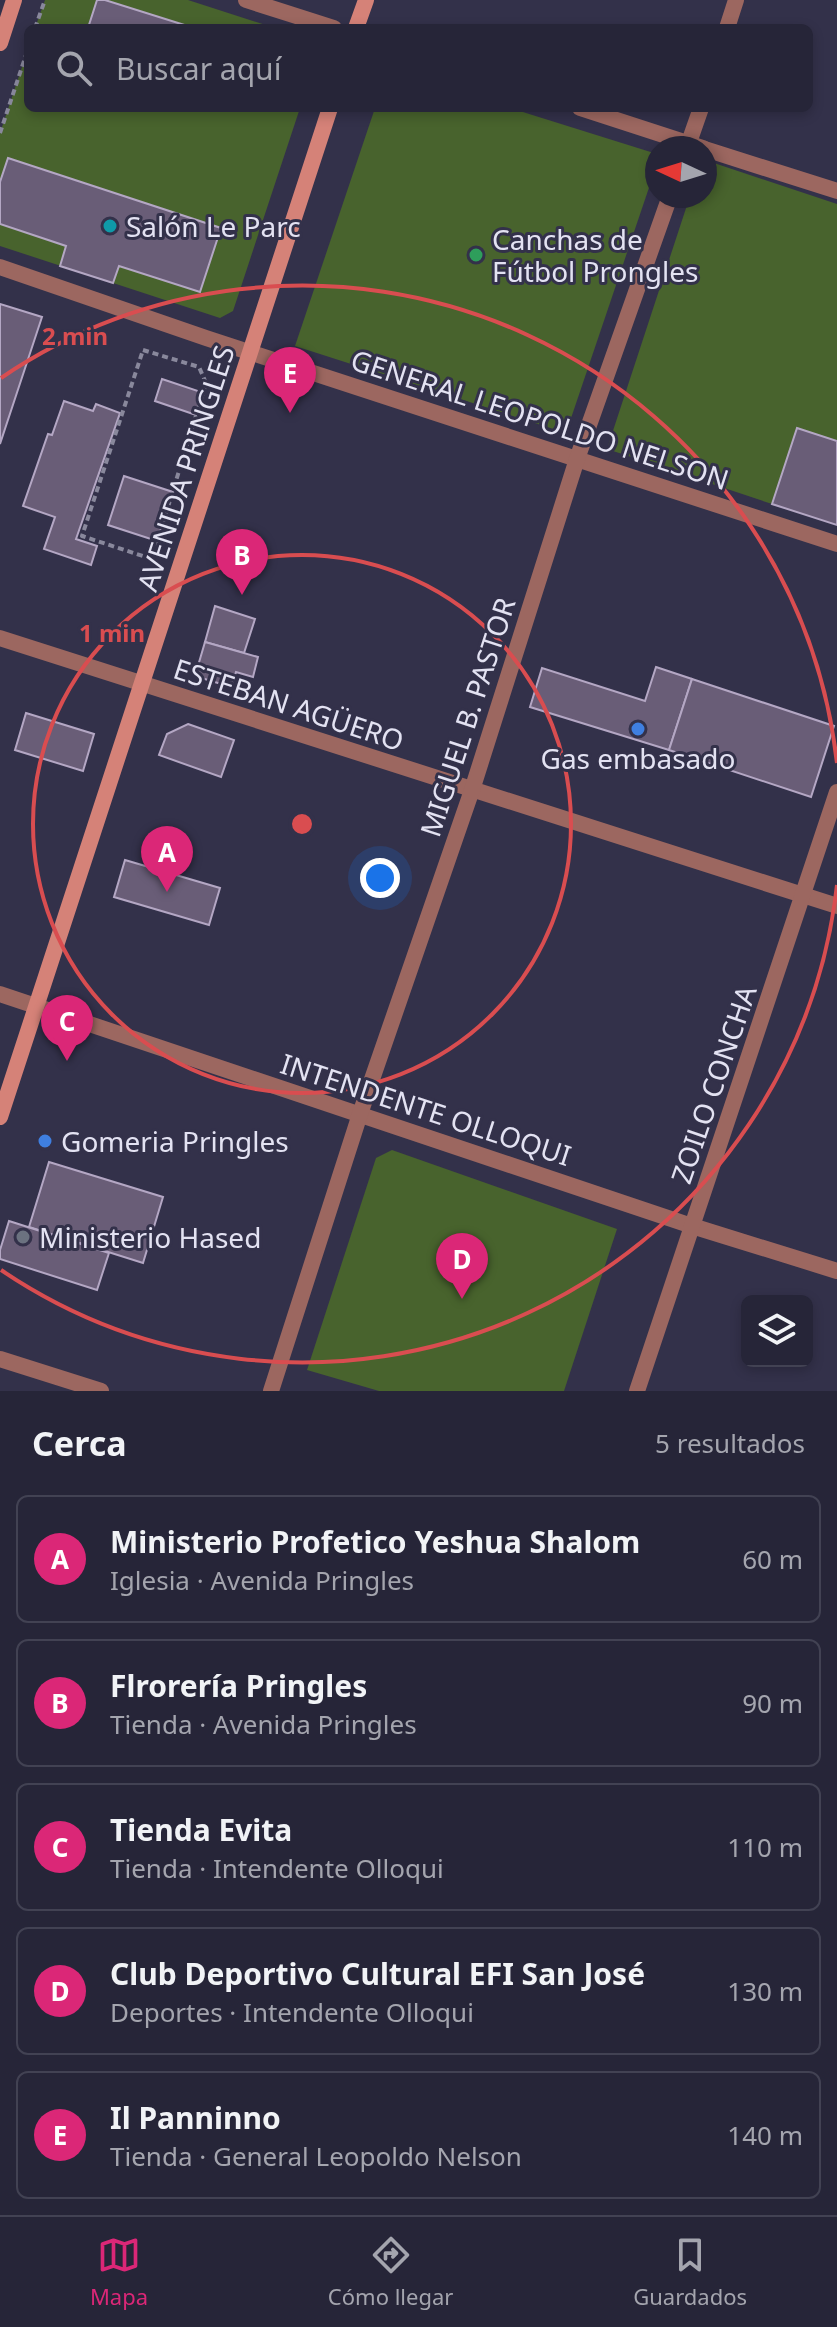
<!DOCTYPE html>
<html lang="es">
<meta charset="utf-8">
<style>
:root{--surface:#262538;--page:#2e2d40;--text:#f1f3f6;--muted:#a4a5ae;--line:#424253;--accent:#db2777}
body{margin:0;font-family:"Noto Sans",sans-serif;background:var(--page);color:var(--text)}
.controls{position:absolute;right:24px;bottom:24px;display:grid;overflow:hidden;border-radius:12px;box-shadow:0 4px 12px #0003}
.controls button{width:72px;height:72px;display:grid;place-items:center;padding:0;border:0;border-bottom:2px solid var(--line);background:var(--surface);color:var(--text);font:40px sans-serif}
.compass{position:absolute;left:645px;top:136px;width:72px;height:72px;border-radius:50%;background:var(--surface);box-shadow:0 4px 12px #0003;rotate:274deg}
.you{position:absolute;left:380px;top:878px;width:28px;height:28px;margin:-20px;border:6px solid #fff;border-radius:50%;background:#1a73e8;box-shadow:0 0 0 12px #1a73e833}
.badge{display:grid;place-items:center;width:52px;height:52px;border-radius:50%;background:var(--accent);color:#fff;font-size:26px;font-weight:700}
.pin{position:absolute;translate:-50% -66px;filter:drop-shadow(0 2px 4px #0008)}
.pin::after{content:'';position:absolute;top:42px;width:28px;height:24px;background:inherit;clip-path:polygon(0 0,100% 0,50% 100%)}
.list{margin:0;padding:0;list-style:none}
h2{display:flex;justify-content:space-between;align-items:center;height:104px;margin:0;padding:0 32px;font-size:34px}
h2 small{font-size:26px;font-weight:400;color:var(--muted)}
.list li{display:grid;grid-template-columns:52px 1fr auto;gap:24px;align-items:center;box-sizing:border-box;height:128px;margin:0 16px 16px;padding:0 16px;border:2px solid var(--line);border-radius:12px}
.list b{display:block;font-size:30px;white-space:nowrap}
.list p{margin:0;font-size:26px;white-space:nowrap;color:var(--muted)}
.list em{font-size:26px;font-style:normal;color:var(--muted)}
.icon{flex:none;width:44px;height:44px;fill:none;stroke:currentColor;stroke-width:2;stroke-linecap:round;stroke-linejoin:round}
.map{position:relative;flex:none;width:837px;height:1391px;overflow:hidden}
.search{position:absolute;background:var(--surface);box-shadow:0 4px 12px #0003;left:24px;right:24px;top:24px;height:88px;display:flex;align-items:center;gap:20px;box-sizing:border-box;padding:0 28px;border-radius:12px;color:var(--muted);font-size:30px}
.sheet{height:824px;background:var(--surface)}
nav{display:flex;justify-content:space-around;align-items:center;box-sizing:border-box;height:112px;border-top:2px solid var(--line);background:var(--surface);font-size:22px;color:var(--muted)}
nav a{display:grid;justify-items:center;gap:4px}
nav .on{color:var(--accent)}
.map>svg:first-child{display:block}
.green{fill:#48632d}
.building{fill:#695d77;stroke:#b4a7c4;stroke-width:2}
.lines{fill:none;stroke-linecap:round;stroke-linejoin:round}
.path{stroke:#89889c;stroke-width:4;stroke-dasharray:6 4;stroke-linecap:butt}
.street{stroke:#9c6760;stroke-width:16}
.secondary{stroke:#d58278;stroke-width:16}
.ring{fill:none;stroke:#d94d50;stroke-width:4}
.culture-dot{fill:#0f9aa8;stroke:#33314a;stroke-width:3}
.leisure-dot{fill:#2e9e5b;stroke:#33314a;stroke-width:3}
.shop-dot{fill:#3f7fe0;stroke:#33314a;stroke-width:3}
.worship-dot{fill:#6b7280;stroke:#33314a;stroke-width:3}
.labels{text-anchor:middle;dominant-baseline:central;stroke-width:6;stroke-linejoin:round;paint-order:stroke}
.poi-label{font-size:28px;fill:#e3e2f2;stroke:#33314a;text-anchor:start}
.street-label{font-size:28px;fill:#e3e2f2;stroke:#33314a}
.centre{fill:#d94d50;stroke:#33314a;stroke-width:4}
.ring-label{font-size:24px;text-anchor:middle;font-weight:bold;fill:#d94d50;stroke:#33314a;stroke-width:6;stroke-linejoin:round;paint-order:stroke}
</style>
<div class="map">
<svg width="837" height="1391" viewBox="0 0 837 1391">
<rect width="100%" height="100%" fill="#33314a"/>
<g class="green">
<polygon points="45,0 188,0 275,28 35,28"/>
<polygon points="28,49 28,108 300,108 233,311 220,318 0,246 0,133"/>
<polygon points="375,108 510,108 657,154 657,164 566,433 295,346"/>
<polygon points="705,160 837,204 837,441 797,428 772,504 607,449 690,196 705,196"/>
<polygon points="392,1150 617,1229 564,1391 379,1391 307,1370 376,1158"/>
</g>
<g class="building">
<polygon points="97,0 105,0 194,28 88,28"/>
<polygon points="8,158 221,228 200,292 119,266 113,283 60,266 66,246 0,224 0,182"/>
<polygon points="0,304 42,317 0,444"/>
<polygon points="162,379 204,393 196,415 155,401"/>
<polygon points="64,401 93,411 96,404 120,413 76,539 97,546 91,565 44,549 55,517 23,506 48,434 52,435"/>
<polygon points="797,428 837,441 837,525 772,504"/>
<polygon points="124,476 173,492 157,541 108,525"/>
<polygon points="215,606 255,619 244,653 205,642"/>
<polygon points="205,642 258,657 253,677 236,672 231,687 195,676"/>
<polygon points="656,667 692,679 669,750 530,707 542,668 645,701"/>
<polygon points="692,679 834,726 811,797 669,750"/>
<polygon points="26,713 94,734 83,771 15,750"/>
<polygon points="188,724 234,740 221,777 159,755 167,734"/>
<polygon points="125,860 220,888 209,925 114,897"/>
<polygon points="49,1162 163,1197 143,1263 29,1227"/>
<polygon points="9,1221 109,1253 97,1290 0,1259 0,1250"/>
</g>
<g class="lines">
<g class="path">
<polyline points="35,28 45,0"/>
<polyline points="0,133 28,49"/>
<polygon points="143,350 199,367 206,383 152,559 82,536"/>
</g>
<g class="street">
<polyline points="246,0 334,28"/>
<polyline points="727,28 736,0"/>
<polyline points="580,108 703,148"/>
<polyline points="687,148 701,108"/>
<polyline points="705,149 837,191"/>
<polyline points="0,267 206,338 837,544"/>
<polyline points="0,638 837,906"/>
<polyline points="0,994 692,1226 837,1271"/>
<polyline points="0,1359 101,1391"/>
<polyline points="271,1391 360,1114 472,790 577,459 670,196"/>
<polyline points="637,1391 837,792"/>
</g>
<g class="secondary">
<polyline points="356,28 366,0"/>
<polyline points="0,43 14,0"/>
<polyline points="0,1117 330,108"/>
</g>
</g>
<g class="ring">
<circle cx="302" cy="824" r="269"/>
<path d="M837 885A538 538 0 0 1 1 1270M1 378A538 538 0 0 1 837 763"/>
</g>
<circle class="culture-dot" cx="110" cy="226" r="8"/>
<circle class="leisure-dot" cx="476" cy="255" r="8"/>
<g class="shop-dot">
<circle cx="638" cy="729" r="8"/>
<circle cx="45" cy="1141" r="8"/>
</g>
<circle class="worship-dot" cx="23" cy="1237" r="8"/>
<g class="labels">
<g class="poi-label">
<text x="126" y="226">Salón Le Parc</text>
<text x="492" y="239">Canchas de<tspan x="492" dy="32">Fútbol Prongles</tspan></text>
<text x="638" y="758" text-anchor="middle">Gas embasado</text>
<text x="61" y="1141">Gomeria Pringles</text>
<text x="39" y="1237">Ministerio Hased</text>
</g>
<g class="street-label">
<text transform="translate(540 419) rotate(18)">GENERAL LEOPOLDO NELSON</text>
<text transform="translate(185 468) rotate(-72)">AVENIDA PRINGLES</text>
<text transform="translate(289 704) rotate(18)">ESTEBAN AGÜERO</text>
<text transform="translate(467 717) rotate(-72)">MIGUEL B. PASTOR</text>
<text transform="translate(713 1084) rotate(-71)">ZOILO CONCHA</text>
<text transform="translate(426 1109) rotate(18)">INTENDENTE OLLOQUI</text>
</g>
</g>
<circle cx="302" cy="824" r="12" class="centre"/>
<g class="ring-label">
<text x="75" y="345">2 min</text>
<text x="112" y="642">1 min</text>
</g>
</svg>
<div class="controls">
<button><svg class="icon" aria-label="layers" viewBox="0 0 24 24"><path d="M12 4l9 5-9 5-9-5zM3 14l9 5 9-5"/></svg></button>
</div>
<svg class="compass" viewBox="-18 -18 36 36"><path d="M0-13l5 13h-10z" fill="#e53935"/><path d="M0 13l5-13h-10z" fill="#a4a5ae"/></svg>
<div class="you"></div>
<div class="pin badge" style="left:167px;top:892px">A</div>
<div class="pin badge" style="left:242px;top:595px">B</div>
<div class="pin badge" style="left:67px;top:1061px">C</div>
<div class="pin badge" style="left:462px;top:1299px">D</div>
<div class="pin badge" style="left:290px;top:413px">E</div>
<div class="search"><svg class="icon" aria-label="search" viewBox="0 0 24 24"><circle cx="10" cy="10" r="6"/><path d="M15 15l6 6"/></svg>Buscar aquí</div>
</div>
<section class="sheet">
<h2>Cerca<small>5 resultados</small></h2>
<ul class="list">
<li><span class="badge">A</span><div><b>Ministerio Profetico Yeshua Shalom</b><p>Iglesia · Avenida Pringles</p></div><em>60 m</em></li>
<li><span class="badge">B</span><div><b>Flrorería Pringles</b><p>Tienda · Avenida Pringles</p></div><em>90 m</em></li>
<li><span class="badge">C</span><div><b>Tienda Evita</b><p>Tienda · Intendente Olloqui</p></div><em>110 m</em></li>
<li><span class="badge">D</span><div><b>Club Deportivo Cultural EFI San José</b><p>Deportes · Intendente Olloqui</p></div><em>130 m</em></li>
<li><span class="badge">E</span><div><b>Il Panninno</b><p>Tienda · General Leopoldo Nelson</p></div><em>140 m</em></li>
</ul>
</section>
<nav>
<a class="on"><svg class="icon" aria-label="map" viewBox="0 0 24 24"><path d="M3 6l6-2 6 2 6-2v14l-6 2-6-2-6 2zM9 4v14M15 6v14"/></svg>Mapa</a>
<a><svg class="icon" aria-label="directions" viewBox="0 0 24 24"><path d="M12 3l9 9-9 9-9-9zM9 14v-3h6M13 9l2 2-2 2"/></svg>Cómo llegar</a>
<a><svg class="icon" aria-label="saved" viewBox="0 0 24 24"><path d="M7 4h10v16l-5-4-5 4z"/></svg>Guardados</a>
</nav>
